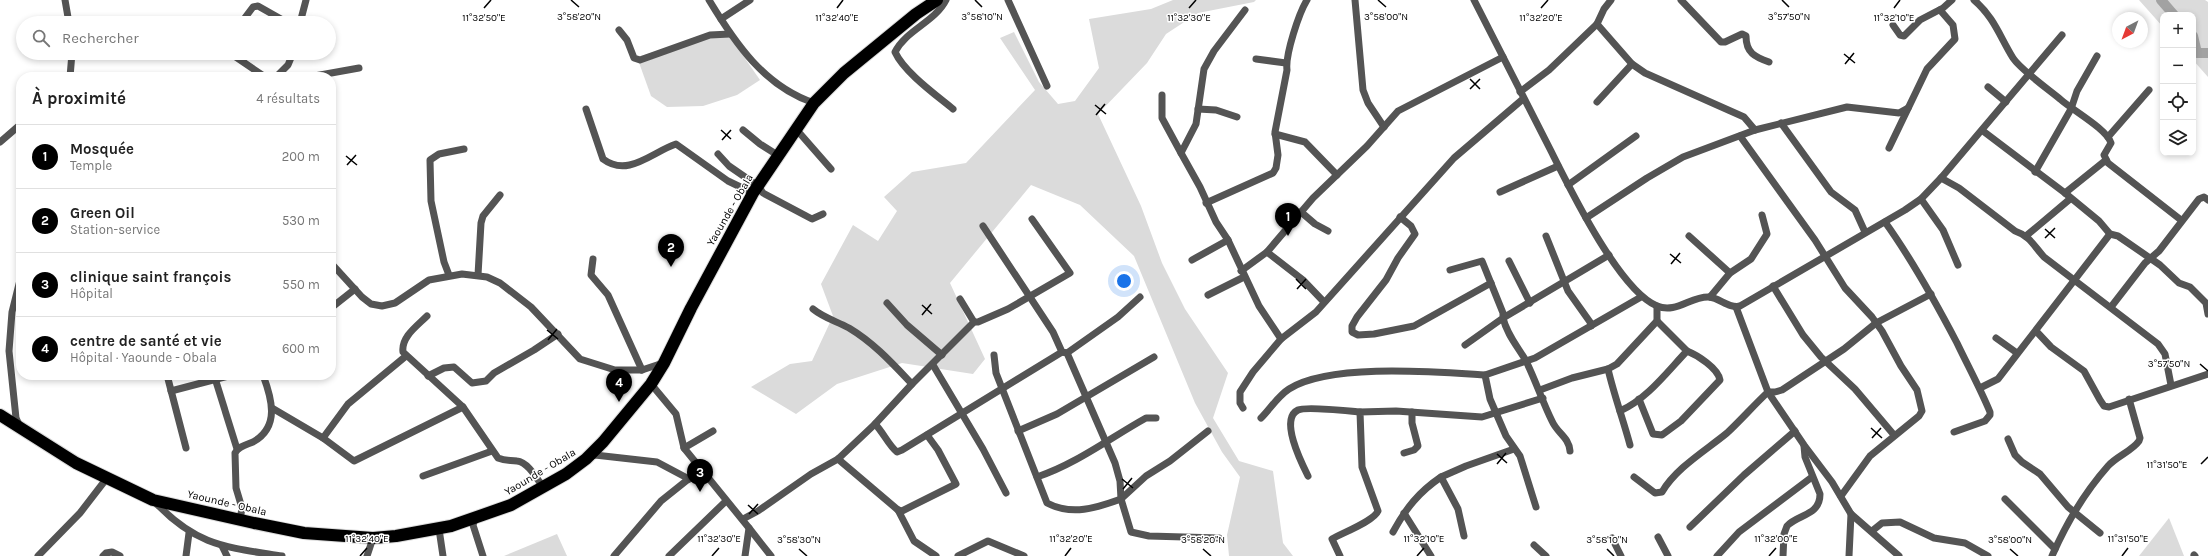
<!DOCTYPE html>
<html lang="fr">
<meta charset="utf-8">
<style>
:root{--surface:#fff;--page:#f6f6f6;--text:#222;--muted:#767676;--line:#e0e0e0;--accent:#000}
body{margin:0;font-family:Karla,sans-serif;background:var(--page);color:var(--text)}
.controls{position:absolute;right:12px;top:12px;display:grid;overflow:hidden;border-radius:8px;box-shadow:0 2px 6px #0003}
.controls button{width:36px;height:36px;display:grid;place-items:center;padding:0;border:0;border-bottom:1px solid var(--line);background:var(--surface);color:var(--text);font:20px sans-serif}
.compass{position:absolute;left:2112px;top:12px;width:36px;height:36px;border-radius:50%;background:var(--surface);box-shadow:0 2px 6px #0003;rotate:221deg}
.you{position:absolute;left:1124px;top:281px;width:14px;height:14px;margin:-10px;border:3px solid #fff;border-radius:50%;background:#1a73e8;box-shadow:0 0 0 6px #1a73e833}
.badge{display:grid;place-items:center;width:26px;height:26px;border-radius:50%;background:var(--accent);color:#fff;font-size:13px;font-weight:700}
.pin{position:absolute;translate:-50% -33px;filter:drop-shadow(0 1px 2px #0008)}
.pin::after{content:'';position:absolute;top:21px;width:14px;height:12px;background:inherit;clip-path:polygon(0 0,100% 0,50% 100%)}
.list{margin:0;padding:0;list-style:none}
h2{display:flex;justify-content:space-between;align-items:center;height:52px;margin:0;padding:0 16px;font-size:17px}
h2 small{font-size:13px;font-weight:400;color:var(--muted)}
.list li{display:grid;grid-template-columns:26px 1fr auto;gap:12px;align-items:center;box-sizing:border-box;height:64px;padding:0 16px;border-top:1px solid var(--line)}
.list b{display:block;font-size:15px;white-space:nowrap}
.list p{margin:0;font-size:13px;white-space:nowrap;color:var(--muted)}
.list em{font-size:13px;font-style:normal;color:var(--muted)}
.icon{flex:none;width:22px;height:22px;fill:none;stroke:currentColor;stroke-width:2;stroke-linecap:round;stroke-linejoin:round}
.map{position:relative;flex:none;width:2208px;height:556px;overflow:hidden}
.search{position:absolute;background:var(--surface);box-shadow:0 2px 6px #0003;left:16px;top:16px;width:320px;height:44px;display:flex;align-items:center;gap:10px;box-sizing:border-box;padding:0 14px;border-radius:22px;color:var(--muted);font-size:15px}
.panel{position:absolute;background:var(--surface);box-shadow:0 2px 6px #0003;left:16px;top:72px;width:320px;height:308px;border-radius:16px}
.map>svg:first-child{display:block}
.green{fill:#dbdbdb}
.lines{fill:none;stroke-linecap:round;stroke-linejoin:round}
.river{stroke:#a2a2a2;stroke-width:10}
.highway-casing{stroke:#dbdbdb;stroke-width:14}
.street{stroke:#545454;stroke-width:7}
.highway{stroke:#000;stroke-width:12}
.ticks{fill:none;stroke:#000;stroke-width:1.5}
.labels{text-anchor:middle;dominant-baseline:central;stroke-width:3;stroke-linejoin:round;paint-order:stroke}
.street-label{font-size:11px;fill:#000;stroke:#fff}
.ticks-label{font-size:10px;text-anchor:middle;fill:#000;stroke:#fff;stroke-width:3;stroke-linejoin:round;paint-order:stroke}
</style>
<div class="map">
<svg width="2208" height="556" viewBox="0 0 2208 556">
<rect width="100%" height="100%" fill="#fff"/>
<g class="green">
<polygon points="1173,0 1256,0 1254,2 1198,13 1166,34 1147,63 1098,114 1141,206 1162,263 1185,309 1228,373 1213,418 1239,461 1273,471 1283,543 1293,556 1229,556 1227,535 1240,477 1222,452 1195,403 1134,256 1080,205 1031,185 950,283 985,359 973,374 902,363 837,384 796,414 751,387 790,364 812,361 833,316 821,284 853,225 878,241 897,211 884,197 912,172 966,163 1035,90 1000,38 1014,32 1039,82 1058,104 1075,101 1099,68 1089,19 1151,9"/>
<polygon points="2139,0 2205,0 2208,2 2208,77 2193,60 2193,15 2163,15 2163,27"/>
<polygon points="726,31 760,80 737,95 703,106 667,107 651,96 637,57"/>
<polygon points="2169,518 2184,556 2139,556"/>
<polygon points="557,534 567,556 504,556"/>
</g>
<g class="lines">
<g class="river">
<polyline points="2161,0 2174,15"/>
<polyline points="2193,36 2197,53 2208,53"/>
</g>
<defs>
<polyline id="highway" points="0,415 76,463 153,500 254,523 304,533 373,538 396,536 451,526 511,505 566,474 586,459 603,442 651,384 664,363 691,308 753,193 814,103 844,73 916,14 937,0"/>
</defs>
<use href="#highway" class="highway-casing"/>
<g class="street">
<polyline points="65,0 69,23"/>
<path d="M709,0C735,43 764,86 814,103"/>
<path d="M946,0C935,22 906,30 895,52C904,72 936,95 953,109"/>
<polyline points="1008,0 1047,86"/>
<polyline points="1355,0 1363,90 1368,103 1384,127"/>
<path d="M1474,0C1500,50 1525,101 1551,151C1570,189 1619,290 1657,306C1676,314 1691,296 1709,297C1720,298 1729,309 1740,306L1905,210L1921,199L1941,178L2062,35"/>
<path d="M1681,0L1721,42H1725L1742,34L1746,36C1746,53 1755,57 1769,62"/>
<path d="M1974,0C1994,17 2000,37 2013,58C2020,69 2049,90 2060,99C2072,110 2107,129 2111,143L2104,155L2108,163L2181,220"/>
<polyline points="1245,10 1214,51 1204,69 1196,124 1181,153 1200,187 1216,222 1228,240 1259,306 1281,339"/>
<polyline points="721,19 750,0"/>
<polyline points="241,23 253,7 258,6 288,23"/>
<polyline points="300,23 306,0"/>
<polyline points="1597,24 1632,64 1645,73 1744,117 1755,130"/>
<polyline points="1893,25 1900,35 1904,36 1920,20 1943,8 1952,0"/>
<polyline points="619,30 627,40 634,58 640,60 710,35 730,34"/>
<polyline points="230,53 265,77"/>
<polyline points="1256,59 1286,63"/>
<polyline points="70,77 72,53"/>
<polyline points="276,77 288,65 293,53"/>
<polyline points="309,77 359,68"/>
<polyline points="1988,87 2006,102"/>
<polyline points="1520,92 1549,70 1597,24 1604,9 1611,0"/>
<polyline points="1162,95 1162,118 1181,153"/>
<polyline points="1597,102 1632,64"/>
<path d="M586,109L603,159C628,178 652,152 676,144L728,181L753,193"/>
<polyline points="1198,109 1216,110 1237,117"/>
<polyline points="1781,123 1831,192 1855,210 1865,232"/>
<polyline points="796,129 831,169"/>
<polyline points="743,130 760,144 779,156"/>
<polyline points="1983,131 2065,193 2099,221 2110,234 2118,236 2160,265 2179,283 2190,287 2206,303 2208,314"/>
<polyline points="1275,134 1305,142 1337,175"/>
<polyline points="1740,136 1815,240 1845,288 1872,317 1882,331 1901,366 1917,390 1922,411 1919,416 1870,456 1841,496"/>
<polyline points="2108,137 2149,90"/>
<polyline points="0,142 21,124"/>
<polyline points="1889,148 1927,69 1955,39 1953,25 1940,10"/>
<polyline points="718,154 729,166 758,186 763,193 812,219 823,214"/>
<polyline points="2035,172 2071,109 2077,91 2097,56"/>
<path d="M1941,178L1959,188L2015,231C2030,236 2034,246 2044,257L2158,344L2165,354L2171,385"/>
<polyline points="1568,185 1636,136"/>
<polyline points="1500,192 1558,166"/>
<polyline points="2065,193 2106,160"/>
<polyline points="1921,199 1943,230 1958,265"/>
<path d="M1206,203L1273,173L1276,168L1278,155L1275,132L1287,70C1285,55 1299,13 1307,0"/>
<polyline points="1301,212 1315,224 1328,231"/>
<polyline points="1400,217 1411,226 1415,234 1398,258 1386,280 1357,317 1352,326 1352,332 1358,335 1374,334 1414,326 1491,283"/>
<polyline points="1586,218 1647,178 1683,157 1755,130 1847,107 1899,113 1908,108"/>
<path d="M1885,222C1913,261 1935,301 1957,343C1968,366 1980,388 1990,412V415L1985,421L1954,432"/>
<polyline points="983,226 1053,332 1062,352 1067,353 1115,463 1120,481 1121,499 1146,476 1170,461 1208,431"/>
<polyline points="1546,236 1568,291 1590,322 1591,326"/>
<polyline points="1689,236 1730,273"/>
<polyline points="2026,236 2070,199"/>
<polyline points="1267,252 1303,280 1324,302"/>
<polyline points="593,259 591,275 608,295 642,370"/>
<polyline points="1192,260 1228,240"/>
<polyline points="1509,261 1530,303"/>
<polyline points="331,263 362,297 371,304 382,306 395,303 429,280 462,274 487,277 500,283 531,307 580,359 615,370 642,370 663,363"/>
<polyline points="1450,270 1482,261 1503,313 1503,318 1465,345"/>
<polyline points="1241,271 1267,252 1313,198 1367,146 1398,111 1503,57"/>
<polyline points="449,275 444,262 431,201 430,160 439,154 464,149"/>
<polyline points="478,275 481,223 483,216 500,195"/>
<polyline points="1773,286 1803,335 1821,357 1855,389 1894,435"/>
<polyline points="1208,295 1244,277"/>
<polyline points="1710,297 1730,273 1751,259 1767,234 1762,215"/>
<polyline points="960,299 974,322"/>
<polyline points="887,303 907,325 942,355"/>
<polyline points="1736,307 1768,392 1804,445 1832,482 1851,514 1899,556"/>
<polyline points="2111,307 2145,263 2159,251 2199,199 2204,197 2208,200"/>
<polyline points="331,308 355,289"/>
<path d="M813,309C824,318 836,321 849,328C874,343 892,363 912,384"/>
<path d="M427,316C417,326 401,337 403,352L463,407L498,458C505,461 509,460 517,461C528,462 537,479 543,487"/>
<polyline points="2036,331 2051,347 2084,371 2100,400 2104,406 2109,407 2208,374"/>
<polyline points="1996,338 2017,353"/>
<polyline points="1067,353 1118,317 1140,297"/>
<path d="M994,355L996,373L1047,503C1072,516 1096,508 1121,499L1131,532L1149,536L1219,538"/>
<polyline points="933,365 983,449 1006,493"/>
<path d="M1608,369C1614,395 1623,419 1630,445"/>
<polyline points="167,375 186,448"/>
<polyline points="214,375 237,449"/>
<polyline points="428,376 444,368 454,367 472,383 486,381 494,373 534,350 558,334"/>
<polyline points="651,384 676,414 684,448 749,528 745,556"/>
<polyline points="1980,388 1998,379 2110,234"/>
<polyline points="1540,390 1572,378 1608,369 1617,364 1657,321 1657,306"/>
<polyline points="171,391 232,375"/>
<path d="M1639,399L1653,434L1662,435L1681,421L1720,380C1718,368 1697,355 1687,351"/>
<polyline points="272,408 323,438 354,461 463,407"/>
<polyline points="1243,408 1240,403 1240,392 1253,372 1281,339 1316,312 1454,158 1523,99"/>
<path d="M1620,411C1647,399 1667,372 1687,351L1657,321"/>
<path d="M1261,418C1270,409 1278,396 1289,389C1330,363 1436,372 1485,375"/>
<path d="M875,424C883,432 889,446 897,452L902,450L1062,352"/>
<polyline points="19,425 16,418 9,351 12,312 21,276"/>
<polyline points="1018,431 1057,414 1154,357"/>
<polyline points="323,438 348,404 406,356"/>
<polyline points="2008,439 2015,455 2022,462 2040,474 2068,507 2100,533"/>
<polyline points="684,448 713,431"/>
<path d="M1570,451C1569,437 1557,433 1552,421C1542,401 1536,381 1526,361C1518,347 1507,335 1503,318L1609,255"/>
<polyline points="1404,453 1414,450 1418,446 1412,423 1412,412"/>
<polyline points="590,457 595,455 657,462 689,479"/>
<polyline points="838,459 898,510 902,511 956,484 938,450 927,435"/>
<polyline points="423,476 492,451"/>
<path d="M1308,476C1302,464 1279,419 1298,410C1306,406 1348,411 1360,412"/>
<path d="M1037,477C1076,464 1110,438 1146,418H1156"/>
<path d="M1634,477L1655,493L1662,492C1676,468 1705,451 1727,433C1741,420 1754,405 1768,392H1775L1782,390L1844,349L1876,323L1931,294"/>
<polyline points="2005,499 2055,549"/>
<path d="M154,501C196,546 225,547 282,556"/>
<polyline points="1536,507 1520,456 1506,436 1490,399 1485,375 1535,358 1641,297"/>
<polyline points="898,510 914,541 936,556"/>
<polyline points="1404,513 1431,556"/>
<polyline points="475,519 473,525 483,556"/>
<polyline points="743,519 758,511 811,474 838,459 875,424 912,384 974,322 978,322 1008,309 1070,273 1032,219"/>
<path d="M240,520L242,508L236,488L235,453C239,446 246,445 253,442C280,427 272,399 263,375"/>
<polyline points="1690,527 1744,475 1795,431"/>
<polyline points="749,528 771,556"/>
<polyline points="439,529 443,556"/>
<polyline points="1872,531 1882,523 1900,522 1934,538 1965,543 1988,556"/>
<path d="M1393,532C1406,508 1419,492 1441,477"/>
<polyline points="1464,536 1458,509 1441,477 1466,466 1514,449"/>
<polyline points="1658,537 1668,556"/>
<polyline points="1612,538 1621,556"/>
<polyline points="1534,545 1546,556"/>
<polyline points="222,546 227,556"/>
<polyline points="2194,555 2195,556"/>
<polyline points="38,556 80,513 107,478"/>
<polyline points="103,556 106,553 112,552 120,556"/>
<polyline points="186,556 189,533"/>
<polyline points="367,556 373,538"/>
<polyline points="614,556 661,501 701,469"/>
<polyline points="669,556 726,501"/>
<polyline points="958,556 988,541 1024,556"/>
<path d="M1340,556L1332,539C1342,533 1374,521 1378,511L1362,467L1360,412L1396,411L1482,417L1543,398"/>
<polyline points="1717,556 1739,532 1812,477"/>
<path d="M1783,556L1784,534L1787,526C1798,514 1820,516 1820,494L1805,457L1804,446"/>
<polyline points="1849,556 1851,514"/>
<path d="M2052,556C2066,524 2085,492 2108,466C2117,456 2132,451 2139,441L2140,438L2129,399"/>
</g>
<use href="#highway" class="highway"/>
</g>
<path class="ticks" d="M571,0L579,7M975,0L982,7M1378,0L1386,7M1782,0L1789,7M484,8L491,0M837,8L843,0M1189,8L1196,0M1541,8L1548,0M1894,8L1900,0M1844,54L1855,63M1845,64L1854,53M1470,79L1480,89M1470,89L1480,79M1095,105L1106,114M1096,115L1105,104M721,130L731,139M722,140L731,130M346,156L357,165M347,165L356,155M2045,229L2055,238M2045,238L2055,228M1670,254L1681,263M1671,264L1680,253M1296,279L1306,289M1297,289L1306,279M922,305L932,314M922,315L931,304M547,330L558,339M548,340L557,329M2200,364L2208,371M1871,428L1882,438M1872,438L1881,428M1497,454L1507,463M1497,464L1506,453M2201,464L2208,457M1122,479L1133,488M1123,489L1132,478M748,505L758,514M749,514L758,504M799,549L807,556M1203,549L1211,556M1607,549L1614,556M2010,549L2018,556M360,556L367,548M712,556L719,548M1065,556L1071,548M1417,556L1424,548M1769,556L1776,548M2122,556L2128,548"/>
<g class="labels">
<g class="street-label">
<text transform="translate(730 210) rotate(-60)">Yaounde - Obala</text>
<text transform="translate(540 472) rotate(-31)">Yaounde - Obala</text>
<text transform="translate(227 503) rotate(13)">Yaounde - Obala</text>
</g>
</g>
<g class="ticks-label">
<text x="579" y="20">3°58'20"N</text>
<text x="982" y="20">3°58'10"N</text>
<text x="1386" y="20">3°58'00"N</text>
<text x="1789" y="20">3°57'50"N</text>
<text x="484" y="21">11°32'50"E</text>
<text x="837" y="21">11°32'40"E</text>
<text x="1189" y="21">11°32'30"E</text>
<text x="1541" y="21">11°32'20"E</text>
<text x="1894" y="21">11°32'10"E</text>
<text x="2169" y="367">3°57'50"N</text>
<text x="2167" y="468">11°31'50"E</text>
<text x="367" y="542">11°32'40"E</text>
<text x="719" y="542">11°32'30"E</text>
<text x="1071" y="542">11°32'20"E</text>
<text x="1424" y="542">11°32'10"E</text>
<text x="1776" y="542">11°32'00"E</text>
<text x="2128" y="542">11°31'50"E</text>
<text x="799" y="543">3°58'30"N</text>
<text x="1203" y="543">3°58'20"N</text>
<text x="1607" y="543">3°58'10"N</text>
<text x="2010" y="543">3°58'00"N</text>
</g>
</svg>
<div class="controls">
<button>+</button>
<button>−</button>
<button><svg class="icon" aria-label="locate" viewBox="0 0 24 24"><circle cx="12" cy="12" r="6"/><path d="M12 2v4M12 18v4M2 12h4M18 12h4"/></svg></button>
<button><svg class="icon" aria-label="layers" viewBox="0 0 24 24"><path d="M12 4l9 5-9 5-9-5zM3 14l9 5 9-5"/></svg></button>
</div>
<svg class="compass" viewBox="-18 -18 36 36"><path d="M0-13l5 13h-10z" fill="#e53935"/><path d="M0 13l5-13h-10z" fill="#767676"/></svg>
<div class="you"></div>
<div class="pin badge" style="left:1288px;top:236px">1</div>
<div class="pin badge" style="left:671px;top:267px">2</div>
<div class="pin badge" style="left:700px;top:492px">3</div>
<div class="pin badge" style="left:619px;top:402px">4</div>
<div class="search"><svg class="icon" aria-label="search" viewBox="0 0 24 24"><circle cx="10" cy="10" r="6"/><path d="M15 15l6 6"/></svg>Rechercher</div>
<section class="panel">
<h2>À proximité<small>4 résultats</small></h2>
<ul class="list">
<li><span class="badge">1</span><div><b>Mosquée</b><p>Temple</p></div><em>200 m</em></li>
<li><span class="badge">2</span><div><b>Green Oil</b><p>Station-service</p></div><em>530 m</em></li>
<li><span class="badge">3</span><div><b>clinique saint françois</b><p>Hôpital</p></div><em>550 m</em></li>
<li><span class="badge">4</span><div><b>centre de santé et vie</b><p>Hôpital · Yaounde - Obala</p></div><em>600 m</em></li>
</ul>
</section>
</div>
